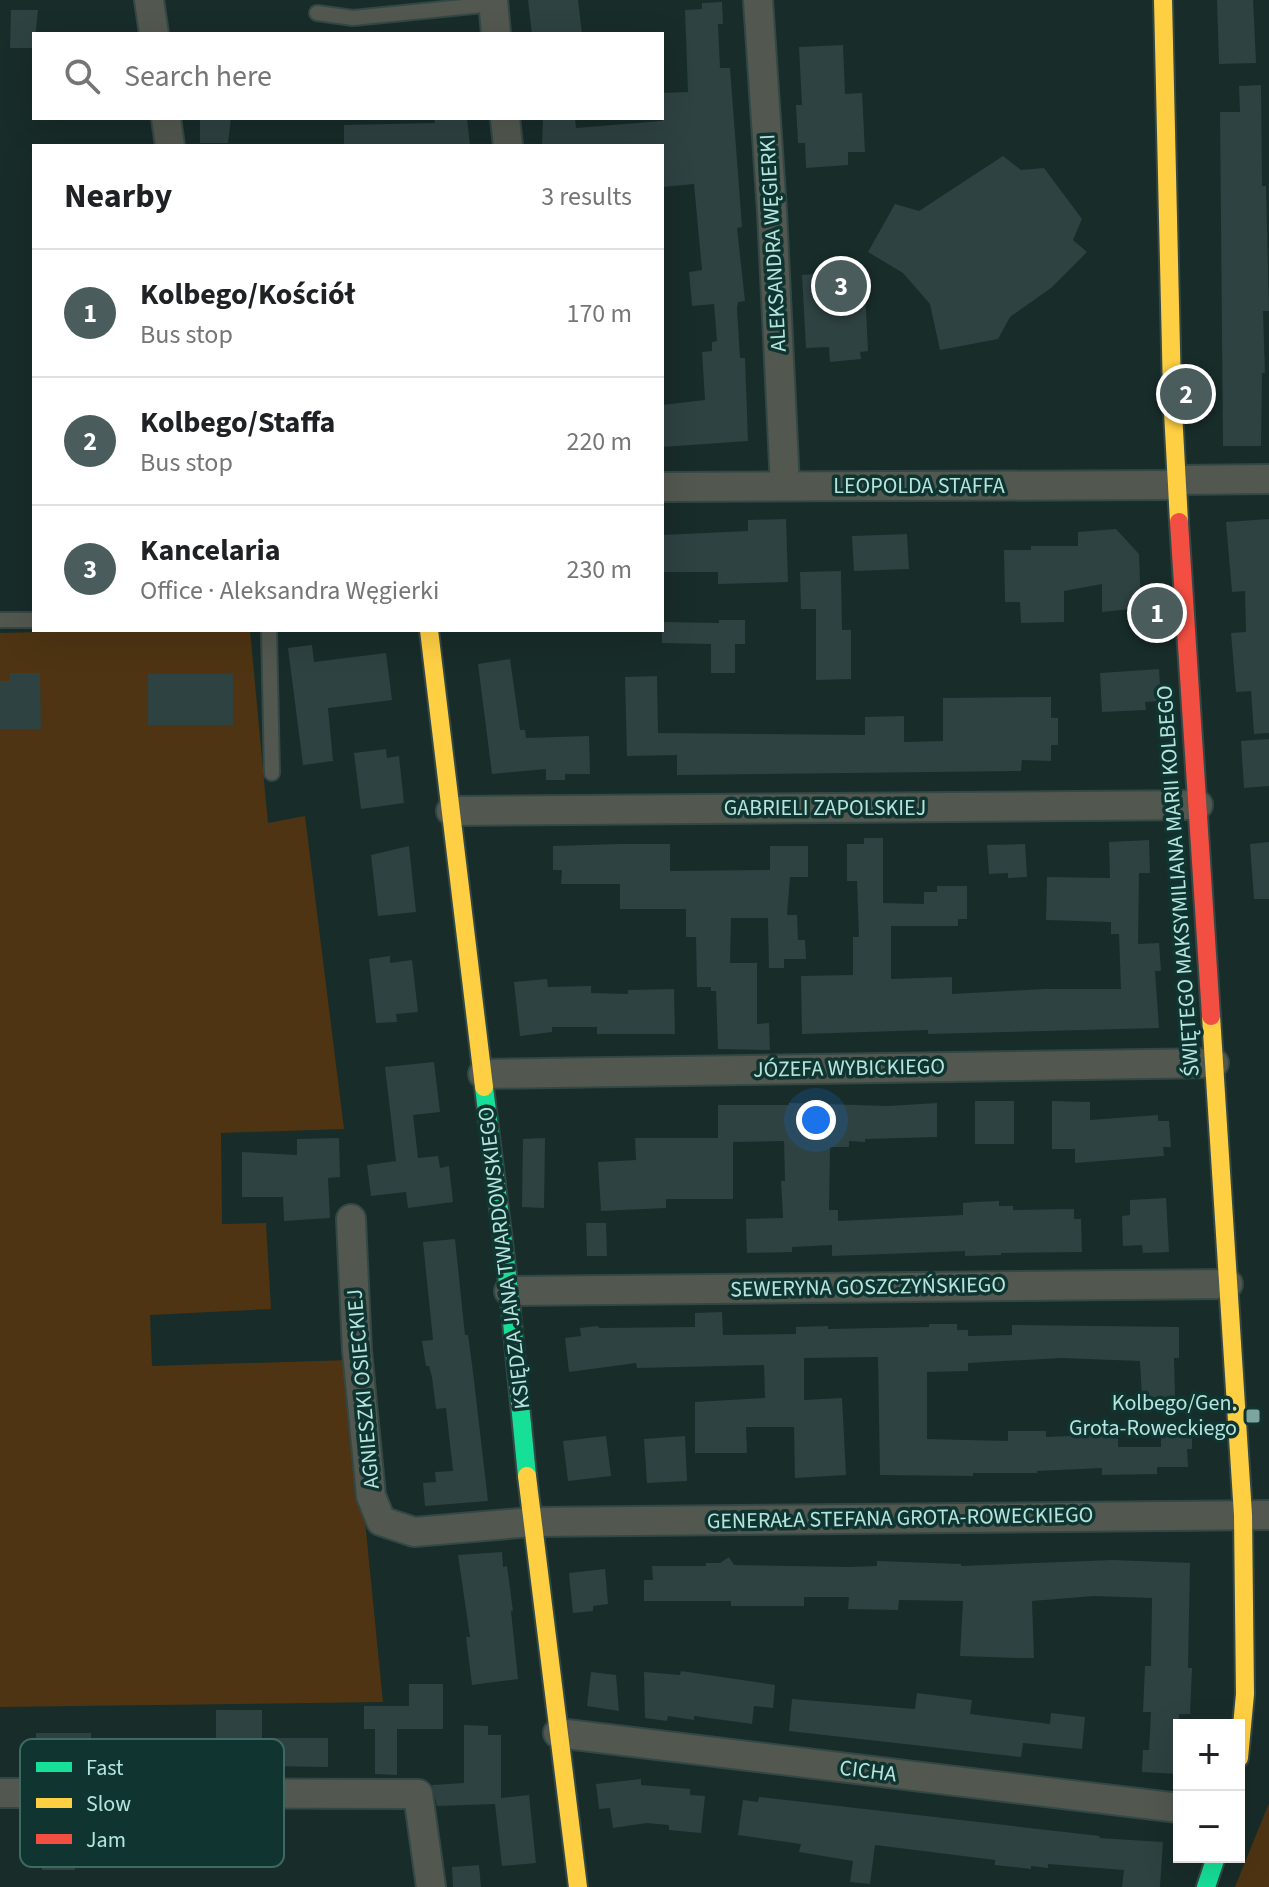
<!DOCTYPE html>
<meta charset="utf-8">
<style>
:root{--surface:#fff;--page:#f6f6f6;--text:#202124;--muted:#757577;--line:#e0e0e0;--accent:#4a5c5b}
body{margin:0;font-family:"Source Sans 3",sans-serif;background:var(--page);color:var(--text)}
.controls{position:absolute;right:24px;bottom:24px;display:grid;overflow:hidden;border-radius:0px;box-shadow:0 8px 32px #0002}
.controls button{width:72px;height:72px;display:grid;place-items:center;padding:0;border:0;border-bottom:2px solid var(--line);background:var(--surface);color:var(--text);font:40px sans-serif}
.you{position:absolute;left:816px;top:1120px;width:28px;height:28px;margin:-20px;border:6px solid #fff;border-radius:50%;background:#1a73e8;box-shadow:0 0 0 12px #1a73e833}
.badge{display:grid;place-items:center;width:52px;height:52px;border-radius:50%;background:var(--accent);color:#fff;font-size:26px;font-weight:700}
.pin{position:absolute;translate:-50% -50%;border:4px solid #fff;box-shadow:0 2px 8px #0006}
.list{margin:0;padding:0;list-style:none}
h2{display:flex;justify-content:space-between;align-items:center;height:104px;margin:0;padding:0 32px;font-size:34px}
h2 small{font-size:26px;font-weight:400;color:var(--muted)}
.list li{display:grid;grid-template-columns:52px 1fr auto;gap:24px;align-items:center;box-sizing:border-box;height:128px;padding:0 32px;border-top:2px solid var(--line)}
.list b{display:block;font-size:30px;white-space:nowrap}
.list p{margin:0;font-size:26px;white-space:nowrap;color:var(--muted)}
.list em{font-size:26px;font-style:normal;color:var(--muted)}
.icon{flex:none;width:44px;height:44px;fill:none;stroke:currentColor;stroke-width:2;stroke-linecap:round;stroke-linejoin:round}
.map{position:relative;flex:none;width:1269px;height:1887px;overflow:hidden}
.search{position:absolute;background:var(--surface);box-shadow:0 8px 32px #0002;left:32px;top:32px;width:632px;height:88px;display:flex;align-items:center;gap:20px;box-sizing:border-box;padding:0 28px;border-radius:0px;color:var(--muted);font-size:30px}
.panel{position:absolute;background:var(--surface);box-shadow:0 8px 32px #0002;left:32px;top:144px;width:632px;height:488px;border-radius:0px}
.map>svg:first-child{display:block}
.green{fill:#4e3412}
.building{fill:#2e4241}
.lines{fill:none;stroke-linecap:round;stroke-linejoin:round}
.lane-casing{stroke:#334845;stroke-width:18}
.street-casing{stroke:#334845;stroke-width:32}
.fast-casing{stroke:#334845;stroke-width:22}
.slow-casing{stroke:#334845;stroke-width:22}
.jam-casing{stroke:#334845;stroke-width:22}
.lane{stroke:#52584f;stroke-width:14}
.street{stroke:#52584f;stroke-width:28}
.fast{stroke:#16e098;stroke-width:18}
.slow{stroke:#ffcf43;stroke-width:18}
.jam{stroke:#f24e42;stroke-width:18}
.poi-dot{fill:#7da49f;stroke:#103430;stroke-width:3}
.labels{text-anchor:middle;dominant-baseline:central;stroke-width:7;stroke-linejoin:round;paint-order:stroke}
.street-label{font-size:22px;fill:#b4e5de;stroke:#103430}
.poi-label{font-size:22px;fill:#b4e5de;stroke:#103430;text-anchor:end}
.key{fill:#103430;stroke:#416964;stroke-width:2}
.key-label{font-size:22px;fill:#b4e5de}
</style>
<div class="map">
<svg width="1269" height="1887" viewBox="0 0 1269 1887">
<rect width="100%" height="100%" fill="#182c2a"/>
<g class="green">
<polygon points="122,630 250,630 268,823 305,816 344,1129 221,1133 222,1224 266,1223 271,1309 150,1315 152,1366 349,1360 383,1702 0,1707 0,633"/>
<polygon points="1269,1803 1269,1887 1235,1887"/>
</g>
<g class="building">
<polygon points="528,0 578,0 582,34 532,34"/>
<polygon points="1217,0 1253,0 1256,63 1219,64"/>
<polygon points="722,2 723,24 718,24 720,68 730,68 742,227 737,228 745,301 738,302 737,309 740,358 745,358 748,441 662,447 662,405 705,400 702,352 712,351 712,342 717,341 714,304 692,306 689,272 702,270 694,184 662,187 662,146 542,146 543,118 575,118 576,128 662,121 662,93 688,92 685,10 702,9 702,3"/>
<polygon points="11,10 38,10 34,48 10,48"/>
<polygon points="843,45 845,94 862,93 865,152 848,152 848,165 806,168 805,143 798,143 796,105 802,105 799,47"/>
<polygon points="1261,85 1262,186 1266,186 1269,311 1263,311 1265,373 1262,373 1261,446 1223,446 1220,112 1240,112 1239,86"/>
<polygon points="200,118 231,118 228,143 200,143"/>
<polygon points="434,118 467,118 470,146 344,146 344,125 435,123"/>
<polygon points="1003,156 1021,170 1044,168 1082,219 1073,240 1087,252 1051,288 1010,317 998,339 940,350 930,304 903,273 868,252 895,204 919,211"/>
<polygon points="864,270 868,351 860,352 861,359 830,362 829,347 806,348 802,275"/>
<polygon points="786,519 788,582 718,584 718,572 662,572 662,535 748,531 748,520"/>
<polygon points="1269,519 1269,733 1254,734 1251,691 1236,692 1231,633 1246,632 1245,591 1232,592 1226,522"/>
<polygon points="1116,529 1139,554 1141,608 1102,612 1102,584 1064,591 1064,622 1021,623 1020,602 1005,602 1004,550 1031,550 1031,546 1078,546 1078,532"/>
<polygon points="907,534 909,569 854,571 852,536"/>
<polygon points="841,571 842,630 851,630 851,679 816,680 816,609 801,609 800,572"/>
<polygon points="719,620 745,620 745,644 735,644 735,673 711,673 711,644 662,643 662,622 719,623"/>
<polygon points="312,645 314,662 386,653 392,700 328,708 333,761 303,765 288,648"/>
<polygon points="510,659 520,730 525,730 526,738 589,736 590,774 565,774 565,780 546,780 546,769 492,774 478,664"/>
<polygon points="1159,669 1161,701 1145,702 1146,710 1102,712 1100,673"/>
<polygon points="10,673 40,673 41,729 0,729 0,681 10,681"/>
<rect x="148" y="674" width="85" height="51"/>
<polygon points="657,676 658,733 865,735 865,717 904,716 904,742 943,741 943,698 1051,697 1051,718 1058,718 1058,745 1051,745 1051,761 1022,760 1021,771 677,775 677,755 627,756 625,677"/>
<polygon points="1269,739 1269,786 1244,788 1241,741"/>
<polygon points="386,749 387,758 399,756 404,803 361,809 354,753"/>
<polygon points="864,838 883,838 883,903 924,904 924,892 937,892 937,886 967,886 967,919 958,919 958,926 891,926 891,979 952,977 952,994 1045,989 1121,989 1119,934 1111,934 1111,922 1046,920 1047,877 1110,878 1109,842 1149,840 1150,873 1139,873 1138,944 1159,943 1161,971 1155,971 1159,1028 928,1034 928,1030 802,1034 801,976 853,975 853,937 859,937 857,881 847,881 847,844 864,844"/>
<polygon points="1269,842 1269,899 1254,899 1250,844"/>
<polygon points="620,844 670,844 670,871 770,870 770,846 808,846 808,877 790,877 787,915 797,915 798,940 805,940 806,959 784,959 784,968 769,968 768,918 731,918 730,963 757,963 757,1024 769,1023 770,1050 718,1049 716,991 711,991 711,987 697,987 696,937 686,937 686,909 620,909 620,884 561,884 562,870 553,870 553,846"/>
<polygon points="1025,844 1027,877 1008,878 1008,873 989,874 987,845"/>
<polygon points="409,846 416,912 378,916 371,855"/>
<polygon points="390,956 390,963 412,960 418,1012 396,1014 397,1022 376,1023 369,959"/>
<polygon points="547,979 548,987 591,986 591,993 628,994 628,990 674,989 675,1034 597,1034 597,1027 552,1027 552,1032 520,1036 514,982"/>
<polygon points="434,1062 440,1112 413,1115 418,1158 438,1156 440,1168 449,1166 453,1202 408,1208 406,1192 371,1196 367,1165 396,1161 385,1067"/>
<rect x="975" y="1101" width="39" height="43"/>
<polygon points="1052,1101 1090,1102 1090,1120 1158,1115 1158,1121 1169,1121 1171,1147 1163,1147 1164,1156 1075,1163 1075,1149 1052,1149"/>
<polygon points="789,1103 888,1106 937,1103 937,1137 865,1139 865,1142 849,1141 849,1147 830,1147 829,1210 838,1210 838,1221 963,1215 963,1203 975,1202 999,1201 999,1206 1013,1206 1013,1210 1074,1209 1074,1219 1081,1219 1082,1252 1001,1253 1001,1255 965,1256 965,1251 832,1256 832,1245 792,1247 792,1252 747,1253 746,1219 783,1218 781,1181 785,1181 784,1141 733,1142 733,1199 666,1199 666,1208 601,1211 598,1162 636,1160 635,1138 718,1138 718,1105 789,1105"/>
<polygon points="339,1138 340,1177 328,1178 330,1218 284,1221 283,1197 242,1197 242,1152 297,1155 297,1139"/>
<polygon points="545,1138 544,1208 522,1207 523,1139"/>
<polygon points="1166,1198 1169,1252 1143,1253 1142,1245 1123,1246 1122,1216 1130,1215 1130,1200"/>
<polygon points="586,1223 606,1223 607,1256 587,1256"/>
<polygon points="455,1239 465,1335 468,1335 473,1372 488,1501 425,1506 423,1483 436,1482 435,1472 453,1471 446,1408 436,1409 432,1377 429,1366 426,1366 422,1341 433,1340 423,1242"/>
<polygon points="722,1312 723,1335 796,1334 796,1327 828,1326 828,1329 929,1327 929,1324 957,1324 957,1330 968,1330 968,1336 1012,1335 1012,1325 1179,1327 1179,1358 1174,1358 1175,1397 1142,1398 1140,1361 1061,1358 968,1363 968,1371 927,1372 927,1439 1008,1441 1008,1431 1046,1431 1046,1437 1118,1434 1118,1447 1161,1447 1161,1431 1192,1430 1192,1449 1187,1449 1188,1467 1157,1467 1157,1474 1102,1475 1102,1468 1037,1471 1037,1473 973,1473 973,1476 880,1475 878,1357 804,1358 804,1400 842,1398 846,1475 795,1478 794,1427 746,1427 747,1453 695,1453 695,1402 765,1398 764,1365 637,1368 636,1363 569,1372 565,1338 581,1336 580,1328 598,1326 599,1328 695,1327 695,1313"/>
<polygon points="606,1436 611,1476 568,1481 563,1441"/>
<polygon points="685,1436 687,1481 647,1483 644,1439"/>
<polygon points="502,1552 503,1567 507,1566 513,1611 511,1611 518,1679 472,1685 466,1637 470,1637 458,1555"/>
<polygon points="729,1557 734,1565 849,1567 877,1566 877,1561 961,1564 961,1566 1113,1560 1190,1563 1188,1668 1192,1668 1190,1714 1179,1714 1179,1774 1142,1772 1143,1750 1149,1750 1151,1712 1143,1712 1145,1666 1151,1666 1152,1598 1094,1596 1032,1601 1034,1658 1021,1658 960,1656 963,1601 899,1600 898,1610 848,1609 849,1597 804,1597 804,1606 731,1606 731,1601 644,1601 644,1580 653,1580 652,1566 706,1566 706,1563 720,1563"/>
<polygon points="605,1569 608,1604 593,1606 593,1611 573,1613 569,1573"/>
<polygon points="681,1671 775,1685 773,1708 754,1706 752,1724 694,1716 694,1720 668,1716 667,1721 645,1718 644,1672 680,1675"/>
<polygon points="591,1672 616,1675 619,1711 587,1706"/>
<polygon points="409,1684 443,1684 443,1729 397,1729 397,1775 375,1774 375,1729 364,1729 364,1706 409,1706"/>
<polygon points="917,1693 972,1700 970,1714 1050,1724 1051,1713 1085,1717 1082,1749 1023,1743 1021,1757 789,1731 792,1699 915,1709"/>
<rect x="216" y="1710" width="46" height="33"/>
<polygon points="464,1725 488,1726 488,1735 501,1735 501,1798 529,1795 536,1863 502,1866 495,1804 437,1806 432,1785 464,1783"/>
<polygon points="36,1733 91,1733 91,1770 36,1769"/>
<polygon points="267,1738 328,1738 328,1767 267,1766"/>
<polygon points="641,1779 641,1785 690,1789 690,1795 705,1796 701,1833 669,1830 669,1825 647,1823 613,1828 610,1808 599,1809 596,1784"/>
<polygon points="759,1797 1100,1836 1099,1838 1163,1842 1160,1887 1122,1887 1124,1870 1048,1864 1048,1868 1031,1866 1031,1869 995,1865 995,1860 875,1845 870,1884 850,1882 853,1861 799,1852 801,1844 738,1835 743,1800 758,1802"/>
<polygon points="42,1848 76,1848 75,1870 42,1870"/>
<polygon points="479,1865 481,1887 453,1887 452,1867"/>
</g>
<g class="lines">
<defs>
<g id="lane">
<polyline points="317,13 353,18 493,4"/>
<polyline points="0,620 34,620"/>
<polyline points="269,630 272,773"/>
</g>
<g id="street">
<polyline points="149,0 154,34"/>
<polyline points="493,0 496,34"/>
<polyline points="758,0 772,212 785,486"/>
<polyline points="166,118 170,146"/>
<polyline points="505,118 508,146"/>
<polyline points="1176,480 1269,479"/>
<polyline points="662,487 1177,485"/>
<polyline points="451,811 1198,805"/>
<polyline points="483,1074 1214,1063"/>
<polyline points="351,1219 357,1351 371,1496 381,1521 414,1532 532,1522 1269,1515"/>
<polyline points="509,1291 1228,1284"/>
<polyline points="558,1733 1179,1808"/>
<polyline points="0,1793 418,1794 431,1887"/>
</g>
<g id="fast">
<polyline points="484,1087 509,1291 527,1476"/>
<polyline points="1206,1887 1216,1857"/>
</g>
<g id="slow">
<polyline points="1163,0 1172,393 1179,522"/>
<polyline points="429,630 484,1087"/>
<polyline points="1211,1016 1243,1515 1245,1694 1239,1758"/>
<polyline points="527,1476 578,1887"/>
</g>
<polyline id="jam" points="1179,522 1211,1016"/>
</defs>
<use href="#lane" class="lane-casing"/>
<use href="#street" class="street-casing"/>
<use href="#fast" class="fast-casing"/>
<use href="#slow" class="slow-casing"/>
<use href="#jam" class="jam-casing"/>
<use href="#lane" class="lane"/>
<use href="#street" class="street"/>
<use href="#fast" class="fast"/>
<use href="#slow" class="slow"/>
<use href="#jam" class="jam"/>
</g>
<rect class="poi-dot" x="1245" y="1408" width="16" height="16" rx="4"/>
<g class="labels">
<g class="street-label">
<text transform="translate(773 243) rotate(-93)">ALEKSANDRA WĘGIERKI</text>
<text x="919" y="486">LEOPOLDA STAFFA</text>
<text x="825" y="808">GABRIELI ZAPOLSKIEJ</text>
<text transform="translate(1178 881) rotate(-94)">ŚWIĘTEGO MAKSYMILIANA MARII KOLBEGO</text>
<text transform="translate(849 1068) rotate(-1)">JÓZEFA WYBICKIEGO</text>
<text transform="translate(504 1258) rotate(-97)">KSIĘDZA JANA TWARDOWSKIEGO</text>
<text transform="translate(868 1287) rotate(-1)">SEWERYNA GOSZCZYŃSKIEGO</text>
<text transform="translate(363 1389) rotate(-95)">AGNIESZKI OSIECKIEJ</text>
<text transform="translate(900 1518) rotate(-1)">GENERAŁA STEFANA GROTA-ROWECKIEGO</text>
<text transform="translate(868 1771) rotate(7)">CICHA</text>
</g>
<g class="poi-label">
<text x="1237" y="1403">Kolbego/Gen.<tspan x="1237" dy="25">Grota-Roweckiego</tspan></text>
</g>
</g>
<rect x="20" y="1739" width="264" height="128" rx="12" class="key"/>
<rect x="36" y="1762" width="36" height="10" fill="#16e098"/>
<rect x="36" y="1798" width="36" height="10" fill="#ffcf43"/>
<rect x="36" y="1834" width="36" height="10" fill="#f24e42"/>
<g class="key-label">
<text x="86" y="1775">Fast</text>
<text x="86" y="1811">Slow</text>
<text x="86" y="1847">Jam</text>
</g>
</svg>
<div class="controls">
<button>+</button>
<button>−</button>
</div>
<div class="you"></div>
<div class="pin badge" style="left:1157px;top:613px">1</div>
<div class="pin badge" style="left:1186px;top:394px">2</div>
<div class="pin badge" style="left:841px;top:286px">3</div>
<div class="search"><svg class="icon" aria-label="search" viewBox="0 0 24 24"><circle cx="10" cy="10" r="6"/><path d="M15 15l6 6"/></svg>Search here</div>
<section class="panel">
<h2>Nearby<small>3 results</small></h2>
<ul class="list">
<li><span class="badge">1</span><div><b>Kolbego/Kościół</b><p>Bus stop</p></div><em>170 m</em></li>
<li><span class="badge">2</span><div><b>Kolbego/Staffa</b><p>Bus stop</p></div><em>220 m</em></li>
<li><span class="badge">3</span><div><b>Kancelaria</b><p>Office · Aleksandra Węgierki</p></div><em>230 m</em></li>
</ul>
</section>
</div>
